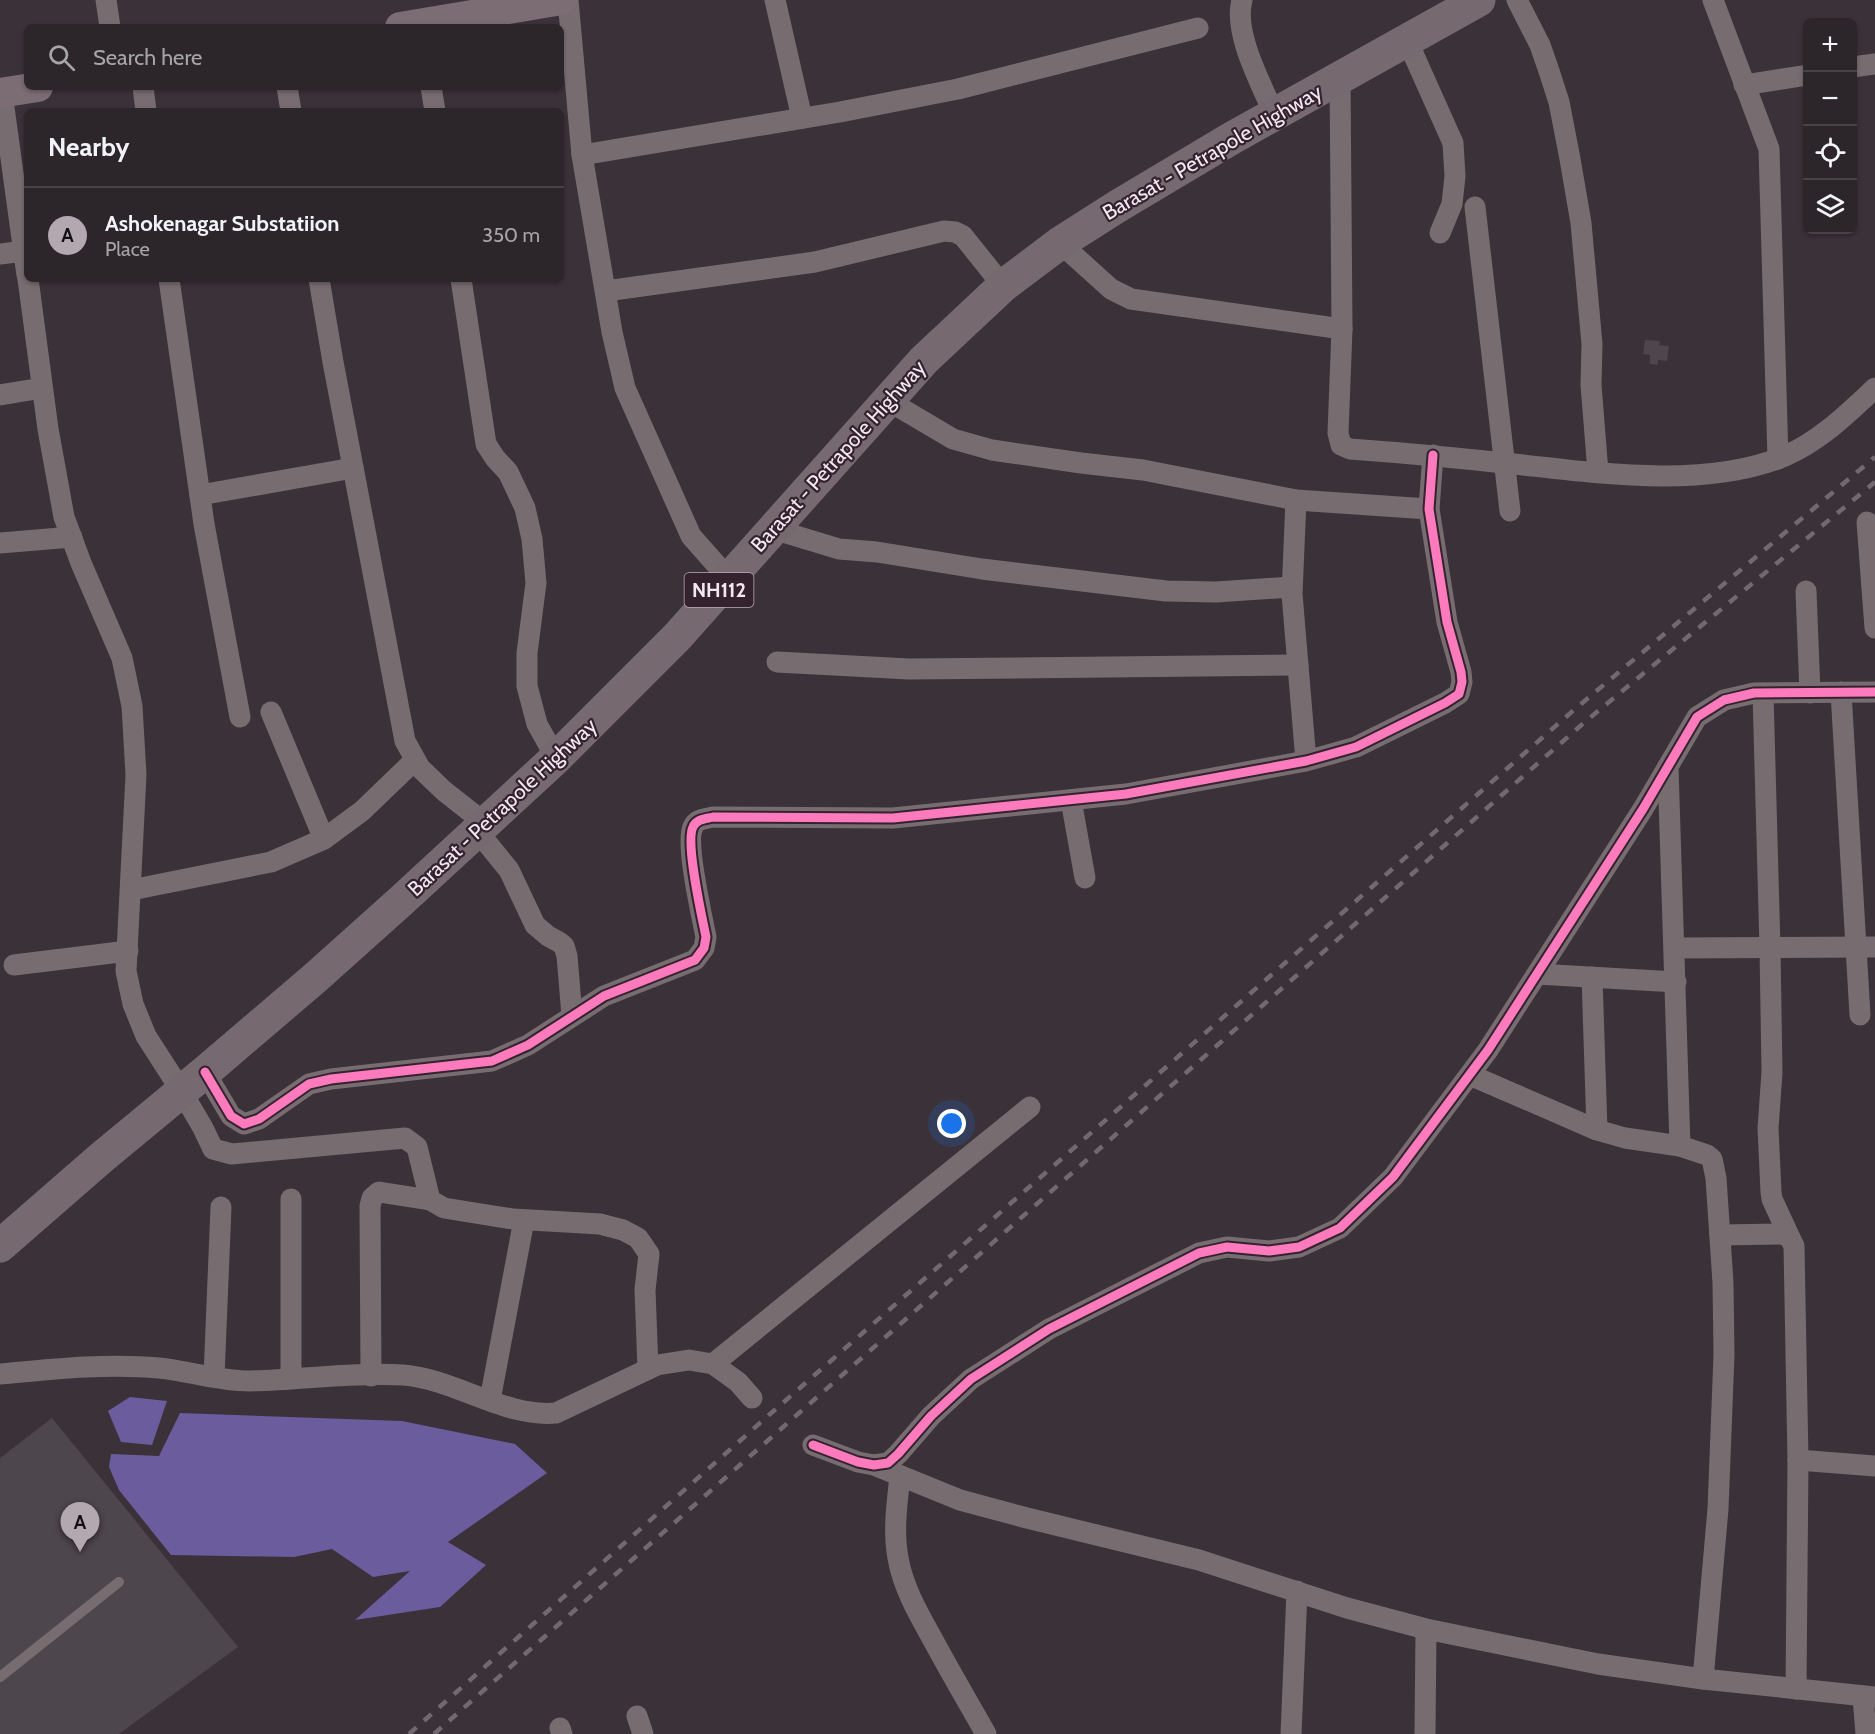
<!DOCTYPE html>
<meta charset="utf-8">
<style>
:root{--surface:#2c252a;--page:#383136;--text:#f1f3f6;--muted:#a6a5a8;--line:#484247;--accent:#b3a8af}
body{margin:0;font-family:Cabin,sans-serif;background:var(--page);color:var(--text)}
.controls{position:absolute;right:18px;top:18px;display:grid;overflow:hidden;border-radius:9px;box-shadow:0 2px 4px #0004}
.controls button{width:54px;height:54px;display:grid;place-items:center;padding:0;border:0;border-bottom:2px solid var(--line);background:var(--surface);color:var(--text);font:30px sans-serif}
.you{position:absolute;left:952px;top:1124px;width:21px;height:21px;margin:-15px;border:4px solid #fff;border-radius:50%;background:#1a73e8;box-shadow:0 0 0 9px #1a73e833}
.badge{display:grid;place-items:center;width:39px;height:39px;border-radius:50%;background:var(--accent);color:#111;font-size:20px;font-weight:700}
.pin{position:absolute;translate:-50% -50px;filter:drop-shadow(0 2px 3px #0008)}
.pin::after{content:'';position:absolute;top:32px;width:21px;height:18px;background:inherit;clip-path:polygon(0 0,100% 0,50% 100%)}
.list{margin:0;padding:0;list-style:none}
h2{display:flex;justify-content:space-between;align-items:center;height:78px;margin:0;padding:0 24px;font-size:26px}
h2 small{font-size:20px;font-weight:400;color:var(--muted)}
.list li{display:grid;grid-template-columns:39px 1fr auto;gap:18px;align-items:center;box-sizing:border-box;height:96px;padding:0 24px;border-top:2px solid var(--line)}
.list b{display:block;font-size:22px;white-space:nowrap}
.list p{margin:0;font-size:20px;white-space:nowrap;color:var(--muted)}
.list em{font-size:20px;font-style:normal;color:var(--muted)}
.icon{flex:none;width:33px;height:33px;fill:none;stroke:currentColor;stroke-width:2;stroke-linecap:round;stroke-linejoin:round}
.map{position:relative;flex:none;width:1875px;height:1734px;overflow:hidden}
.search{position:absolute;background:var(--surface);box-shadow:0 2px 4px #0004;left:24px;top:24px;width:540px;height:66px;display:flex;align-items:center;gap:15px;box-sizing:border-box;padding:0 21px;border-radius:9px;color:var(--muted);font-size:22px}
.panel{position:absolute;background:var(--surface);box-shadow:0 2px 4px #0004;left:24px;top:108px;width:540px;height:174px;border-radius:9px}
.map>svg:first-child{display:block}
.water{fill:#6b5c9e}
.building{fill:#4d464d}
.lines{fill:none;stroke-linecap:round;stroke-linejoin:round}
.service{stroke:#776c70;stroke-width:10}
.minor{stroke:#776c70;stroke-width:21}
.secondary{stroke:#7c6d74;stroke-width:30}
.trunk{stroke:#766a70;stroke-width:33}
.rail{stroke:#72686e;stroke-width:4.5;stroke-dasharray:10 10;stroke-linecap:butt}
.cycleway-casing{stroke:#34232f;stroke-width:13}
.cycleway{stroke:#fd7abc;stroke-width:9}
.labels{text-anchor:middle;dominant-baseline:central;stroke-width:4.5;stroke-linejoin:round;paint-order:stroke}
.shield{fill:#34232f;stroke:#baadb5;stroke-width:1.5}
.shield-label{font-size:20px;font-weight:bold;fill:#f3e8ef}
.street-label{font-size:21px;fill:#f3e8ef;stroke:#34232f}
</style>
<div class="map">
<svg width="1875" height="1734" viewBox="0 0 1875 1734">
<rect width="100%" height="100%" fill="#3b3138"/>
<g class="water">
<polygon points="130,1397 167,1401 152,1445 121,1442 108,1411"/>
<polygon points="180,1413 402,1421 515,1444 547,1473 448,1542 486,1565 440,1607 355,1620 410,1571 373,1577 332,1549 294,1557 171,1555 119,1490 109,1467 111,1454 159,1456"/>
</g>
<g class="building">
<polygon points="1645,340 1660,341 1659,345 1669,346 1667,361 1658,360 1658,365 1650,364 1650,355 1643,354"/>
<polygon points="52,1418 238,1647 119,1734 0,1734 0,1458"/>
</g>
<g class="lines">
<polyline class="service" points="0,1677 119,1582"/>
<g class="minor">
<polyline points="106,0 110,27"/>
<polyline points="568,0 582,155 612,332 625,388 691,536 729,579"/>
<polyline points="775,0 802,118"/>
<path d="M1242,0C1233,33 1261,83 1274,114"/>
<polyline points="1517,0 1540,45 1549,71 1559,102 1570,159 1581,223 1592,344 1591,385 1598,472"/>
<polyline points="1713,0 1769,149 1778,459"/>
<polyline points="1407,40 1453,143 1455,176 1452,204 1440,233"/>
<polyline points="1852,67 1875,64"/>
<path d="M1340,77L1342,329L1338,433L1341,445L1350,449C1405,453 1459,458 1514,464C1597,473 1705,489 1785,456C1820,441 1847,414 1875,388"/>
<polyline points="1744,85 1808,75"/>
<polyline points="143,87 146,111"/>
<polyline points="287,87 291,111"/>
<polyline points="431,87 435,111"/>
<polyline points="2,93 27,275"/>
<polyline points="582,155 840,112 958,89 1198,28"/>
<polyline points="1475,207 1510,511"/>
<polyline points="1060,243 1111,289 1131,299 1342,329"/>
<polyline points="0,254 24,251"/>
<polyline points="28,279 48,429 64,517 81,563 122,658 132,706 136,775 126,971 133,1004 146,1036 182,1092 203,1128 213,1149 232,1154 405,1138 417,1147 430,1200 444,1208 513,1219 600,1224 623,1230 638,1238 649,1254 645,1290 648,1369"/>
<polyline points="169,279 204,524 240,717"/>
<polyline points="319,279 333,362 405,741 420,768 444,791 486,824"/>
<polyline points="461,279 486,444 495,458 508,472 525,508 532,539 536,583 527,653 527,686 537,724 556,758"/>
<polyline points="606,291 815,262 944,231 955,232 963,236 1003,286"/>
<polyline points="0,395 42,388"/>
<polyline points="887,400 953,439 992,450 1081,463 1143,470 1296,500 1429,509"/>
<polyline points="200,495 353,468"/>
<polyline points="1296,500 1292,594 1306,761"/>
<polyline points="1867,522 1875,628"/>
<polyline points="773,529 839,549 877,552 982,569 1166,591 1216,592 1292,587"/>
<polyline points="0,543 72,537"/>
<polyline points="1806,591 1810,693"/>
<polyline points="777,662 909,669 1298,665"/>
<polyline points="1841,692 1860,1015"/>
<polyline points="1763,693 1770,948 1772,1072 1768,1128 1771,1192 1772,1199 1790,1238"/>
<polyline points="271,712 324,839"/>
<polyline points="1668,767 1680,1146"/>
<polyline points="1071,800 1085,878"/>
<polyline points="478,832 509,870 535,925 548,936 559,942 564,946 567,956 572,1016"/>
<polyline points="131,890 271,862 324,839 362,811 415,760"/>
<polyline points="1675,948 1875,947"/>
<polyline points="14,965 128,951"/>
<polyline points="1537,974 1676,982"/>
<polyline points="1592,977 1597,1130"/>
<path d="M205,1072L231,1116L244,1124L259,1119L309,1084L331,1079L492,1061L528,1045L604,996L695,960L704,948L706,937C702,917 685,842 693,827C696,819 705,819 713,817L893,818L1126,794L1306,761L1356,747L1445,703L1459,694L1462,682L1461,672L1447,622L1429,509L1433,455"/>
<polyline points="1470,1075 1597,1130 1625,1138 1680,1146 1707,1155 1712,1159 1716,1178 1723,1283 1724,1355 1718,1509 1703,1679"/>
<polyline points="291,1199 291,1378"/>
<polyline points="1720,1235 1783,1234 1790,1238 1794,1246 1798,1460 1796,1689"/>
<polyline points="713,1364 1030,1107"/>
<path d="M0,1374C53,1369 106,1363 159,1368C189,1371 218,1381 249,1381C300,1380 352,1372 403,1375C455,1379 505,1418 556,1413L657,1365L689,1360L713,1364L738,1382L752,1398"/>
<polyline points="371,1376 370,1206 372,1198 379,1192 430,1200"/>
<polyline points="214,1377 221,1207"/>
<polyline points="490,1400 524,1220"/>
<polyline points="813,1445 858,1462 874,1465 888,1463 898,1454 931,1416 971,1379 1049,1329 1199,1253 1227,1247 1269,1251 1299,1247 1340,1228 1393,1177 1488,1050 1643,809 1697,717 1724,700 1754,693 1875,692"/>
<polyline points="1798,1460 1875,1466"/>
<polyline points="874,1465 960,1500 1027,1518 1199,1560 1347,1608 1426,1629 1598,1664 1703,1679 1875,1697"/>
<path d="M900,1476C897,1503 893,1531 898,1558C903,1587 918,1613 932,1638C949,1670 968,1702 986,1734"/>
<polyline points="1863,1696 1866,1734"/>
<polyline points="637,1716 643,1734"/>
<polyline points="560,1728 562,1734"/>
<polyline points="1291,1734 1297,1591"/>
<polyline points="1425,1734 1426,1629"/>
</g>
<g class="secondary">
<polyline points="400,27 562,0"/>
<polyline points="0,93 38,87"/>
</g>
<polyline class="trunk" points="0,1246 101,1158 205,1072 315,978 401,901 556,758 677,637 924,360 1003,286 1060,243 1118,206 1232,138 1479,0"/>
<g class="rail">
<polyline points="409,1734 769,1415 1575,709 1875,457"/>
<polyline points="434,1734 1586,721 1875,482"/>
</g>
<defs>
<g id="cycleway">
<path d="M205,1072L231,1116L244,1124L259,1119L309,1084L331,1079L492,1061L528,1045L604,996L695,960L704,948L706,937C702,917 685,842 693,827C696,819 705,819 713,817L893,818L1126,794L1306,761L1356,747L1445,703L1459,694L1462,682L1461,672L1447,622L1429,509L1433,455"/>
<polyline points="813,1445 858,1462 874,1465 888,1463 898,1454 931,1416 971,1379 1049,1329 1199,1253 1227,1247 1269,1251 1299,1247 1340,1228 1393,1177 1488,1050 1643,809 1697,717 1724,700 1754,693 1875,692"/>
</g>
</defs>
<use href="#cycleway" class="cycleway-casing"/>
<use href="#cycleway" class="cycleway"/>
</g>
<g class="labels">
<rect class="shield" x="684.5" y="573" width="69" height="34" rx="4.5"/>
<g class="shield-label">
<text x="719" y="590">NH112</text>
</g>
<g class="street-label">
<text transform="translate(1212 152) rotate(-30)">Barasat - Petrapole Highway</text>
<text transform="translate(838 456) rotate(-48)">Barasat - Petrapole Highway</text>
<text transform="translate(502 807) rotate(-43)">Barasat - Petrapole Highway</text>
</g>
</g>
</svg>
<div class="controls">
<button>+</button>
<button>−</button>
<button><svg class="icon" aria-label="locate" viewBox="0 0 24 24"><circle cx="12" cy="12" r="6"/><path d="M12 2v4M12 18v4M2 12h4M18 12h4"/></svg></button>
<button><svg class="icon" aria-label="layers" viewBox="0 0 24 24"><path d="M12 4l9 5-9 5-9-5zM3 14l9 5 9-5"/></svg></button>
</div>
<div class="you"></div>
<div class="pin badge" style="left:80px;top:1552px">A</div>
<div class="search"><svg class="icon" aria-label="search" viewBox="0 0 24 24"><circle cx="10" cy="10" r="6"/><path d="M15 15l6 6"/></svg>Search here</div>
<section class="panel">
<h2>Nearby<small></small></h2>
<ul class="list">
<li><span class="badge">A</span><div><b>Ashokenagar Substatiion</b><p>Place</p></div><em>350 m</em></li>
</ul>
</section>
</div>
